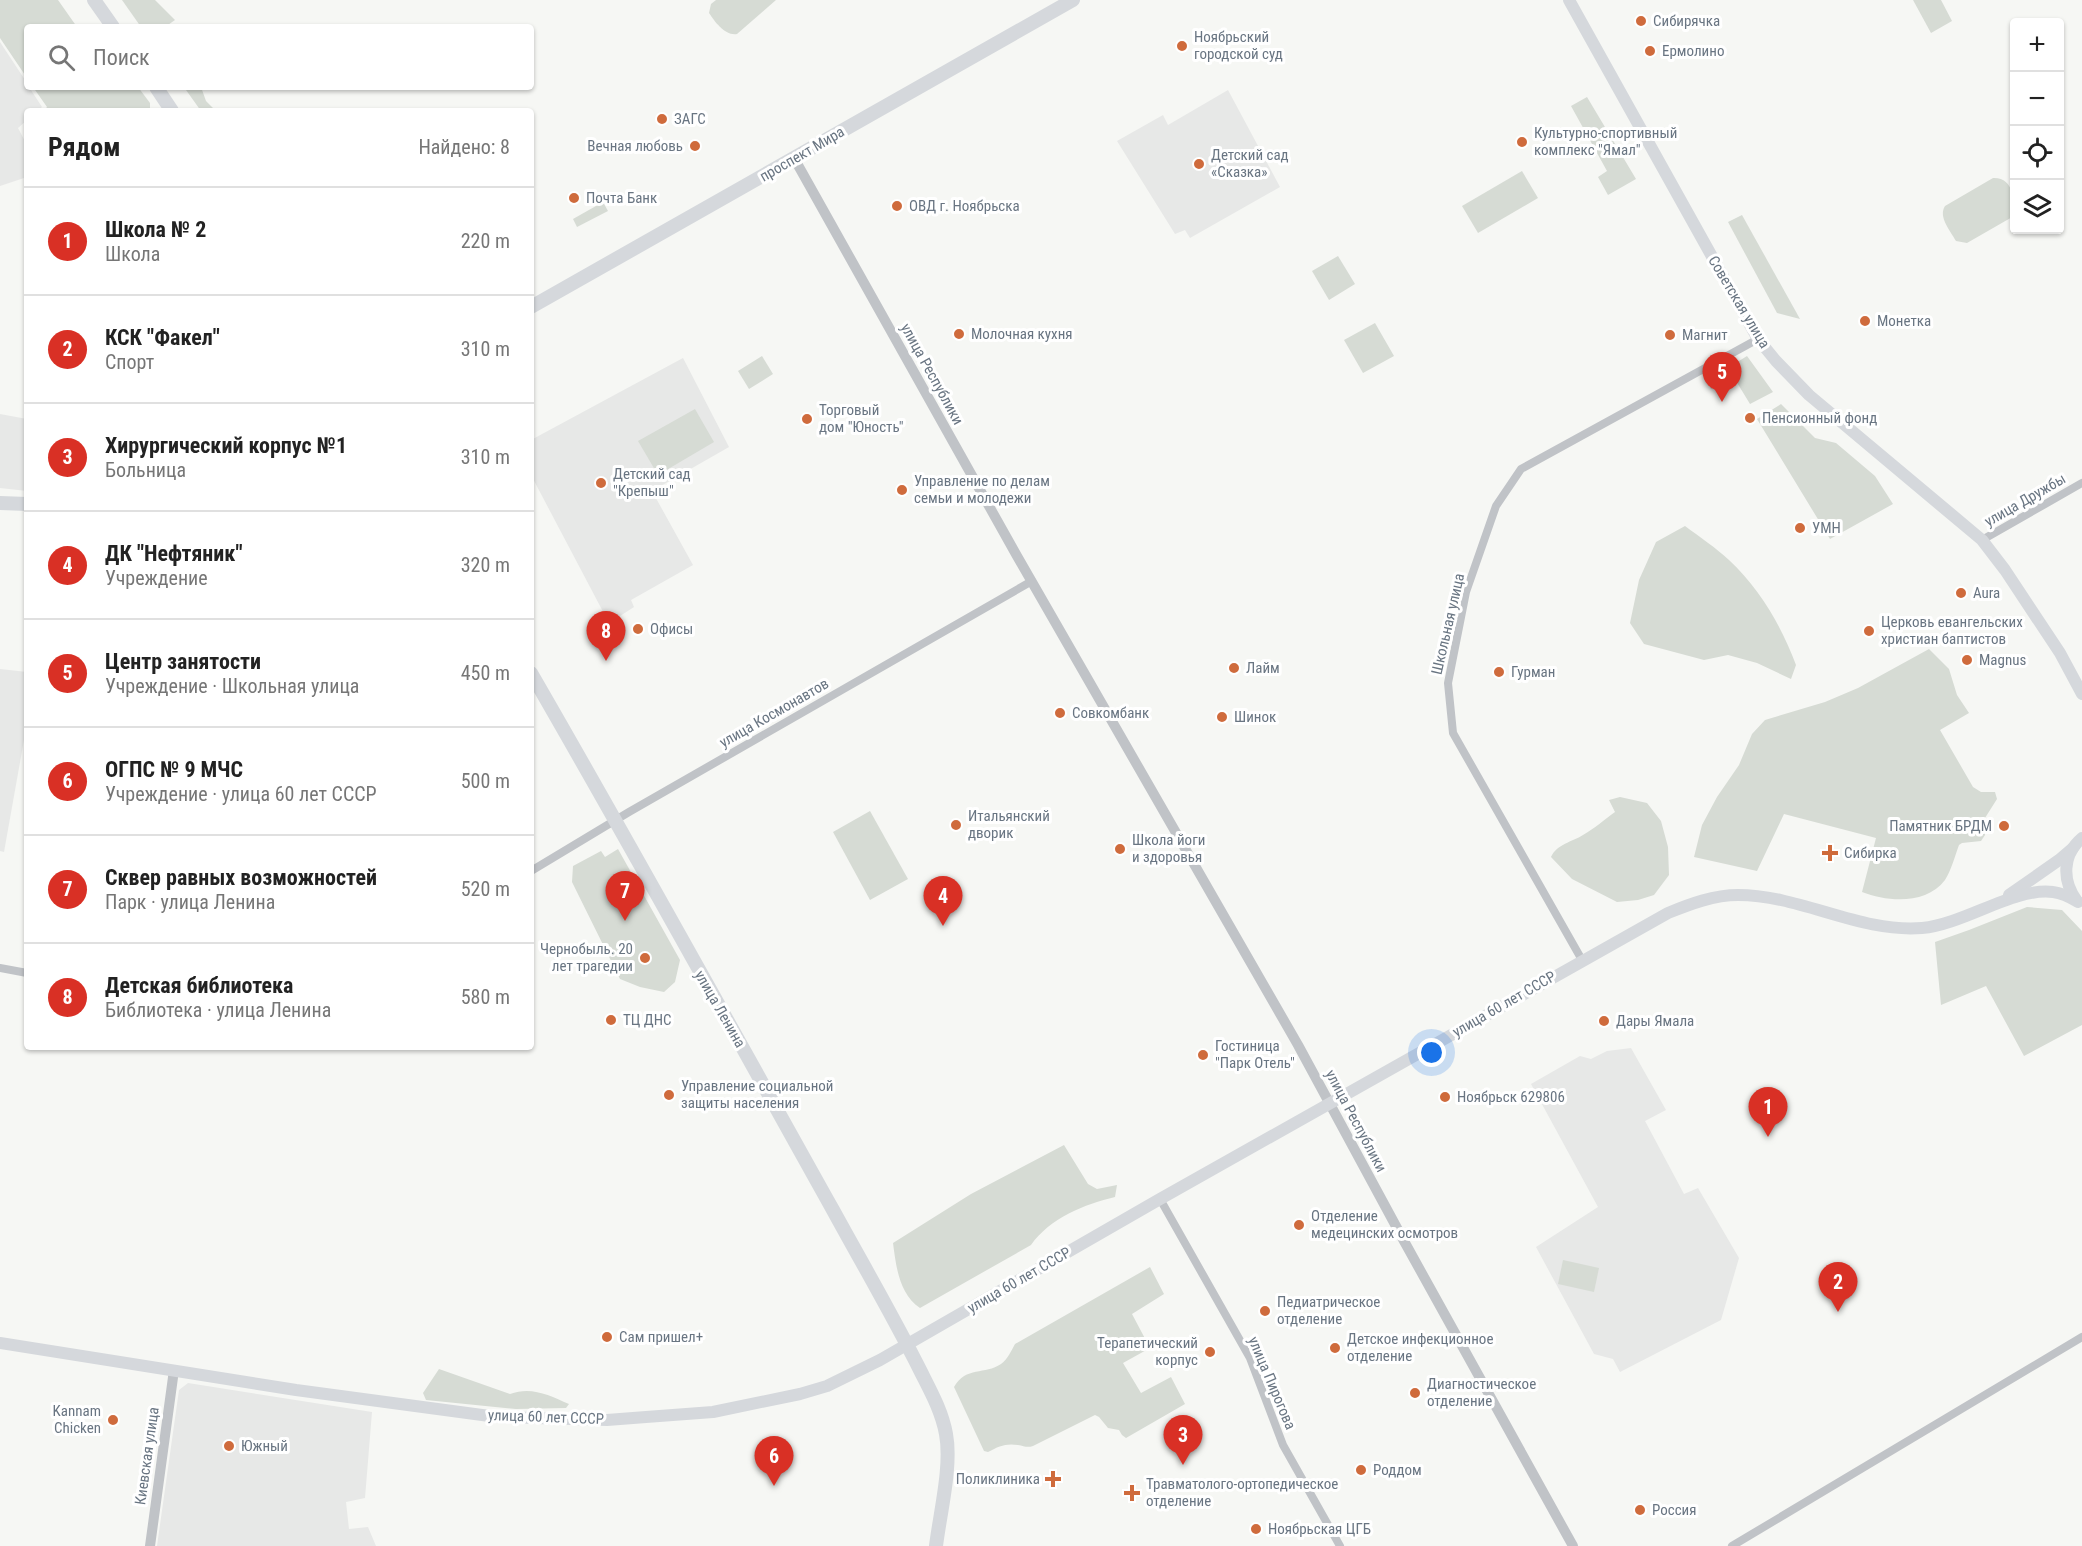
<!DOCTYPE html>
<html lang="ru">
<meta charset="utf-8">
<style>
:root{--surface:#fff;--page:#f6f6f6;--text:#222;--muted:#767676;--line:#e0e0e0;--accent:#d93025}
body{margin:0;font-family:"Roboto Condensed",sans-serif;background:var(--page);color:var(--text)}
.controls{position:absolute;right:18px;top:18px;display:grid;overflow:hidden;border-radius:6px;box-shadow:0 2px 4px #0004}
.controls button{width:54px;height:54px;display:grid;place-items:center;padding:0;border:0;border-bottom:2px solid var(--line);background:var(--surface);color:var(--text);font:30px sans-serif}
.you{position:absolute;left:1432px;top:1053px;width:21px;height:21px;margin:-15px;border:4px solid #fff;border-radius:50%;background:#1a73e8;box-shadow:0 0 0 9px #1a73e833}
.badge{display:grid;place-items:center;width:39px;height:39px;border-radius:50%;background:var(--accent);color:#fff;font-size:20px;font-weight:700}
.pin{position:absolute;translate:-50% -50px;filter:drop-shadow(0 2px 3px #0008)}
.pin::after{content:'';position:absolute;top:32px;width:21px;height:18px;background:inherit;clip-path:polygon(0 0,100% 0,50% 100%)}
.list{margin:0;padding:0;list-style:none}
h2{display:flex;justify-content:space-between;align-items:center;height:78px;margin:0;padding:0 24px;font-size:26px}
h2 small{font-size:20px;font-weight:400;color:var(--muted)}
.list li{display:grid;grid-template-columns:39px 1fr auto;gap:18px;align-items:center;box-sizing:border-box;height:108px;padding:0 24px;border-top:2px solid var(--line)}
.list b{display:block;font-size:22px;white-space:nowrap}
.list p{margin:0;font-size:20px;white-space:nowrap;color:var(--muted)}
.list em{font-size:20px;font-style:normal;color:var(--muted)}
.icon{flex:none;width:33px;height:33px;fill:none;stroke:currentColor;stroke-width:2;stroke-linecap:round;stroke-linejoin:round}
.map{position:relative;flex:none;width:2082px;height:1546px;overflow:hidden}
.search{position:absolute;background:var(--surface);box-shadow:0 2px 4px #0004;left:24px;top:24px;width:510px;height:66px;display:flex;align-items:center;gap:15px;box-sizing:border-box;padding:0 21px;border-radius:6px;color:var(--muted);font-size:22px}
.panel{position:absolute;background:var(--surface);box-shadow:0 2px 4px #0004;left:24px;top:108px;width:510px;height:942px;border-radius:6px}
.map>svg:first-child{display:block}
.built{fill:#e7e8e7}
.green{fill:#d6dbd4}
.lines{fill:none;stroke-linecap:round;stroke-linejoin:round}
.minor{stroke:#c0c3c7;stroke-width:8}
.tertiary{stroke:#c0c3c7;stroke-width:10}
.secondary{stroke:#d5d8dc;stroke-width:12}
.primary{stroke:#d5d8dc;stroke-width:14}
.poi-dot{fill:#cf6b3c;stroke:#fff;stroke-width:2}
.labels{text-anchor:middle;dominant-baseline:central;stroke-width:6;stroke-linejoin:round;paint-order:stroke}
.poi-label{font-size:15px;fill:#697582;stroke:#fff;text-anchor:start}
.street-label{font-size:15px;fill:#697582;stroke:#fff}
</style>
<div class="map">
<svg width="2082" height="1546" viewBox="0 0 2082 1546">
<rect width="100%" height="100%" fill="#f6f7f4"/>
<g class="built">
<polygon points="0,42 27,83 27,87 29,87 42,107 37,111 27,111 27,120 18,128 27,145 27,177 0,186"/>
<polygon points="1228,90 1280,187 1190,238 1185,230 1175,234 1117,141 1163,115 1168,125"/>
<polygon points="683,358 729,447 652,491 693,565 631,600 634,607 609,623 531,475 531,440"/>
<polygon points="0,414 27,419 27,491 0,488"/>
<polygon points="0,669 27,672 27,723 4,852 0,851"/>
<polygon points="1631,1048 1666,1110 1645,1121 1684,1194 1698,1188 1739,1258 1721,1320 1620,1372 1613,1359 1594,1354 1536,1247 1598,1207 1531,1084 1580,1056 1591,1059 1607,1051"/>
<polygon points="188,1383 372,1412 365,1498 346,1502 349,1529 368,1527 376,1546 157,1546 179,1390"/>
</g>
<g class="green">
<polygon points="0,0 58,0 77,27 27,27 27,78 0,38"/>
<polygon points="122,0 155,0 175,20 165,27 141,27"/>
<path d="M716,0H776L737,34C725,36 715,22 709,13L711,4Z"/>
<polygon points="1913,0 1941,0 1952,21 1931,33"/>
<polygon points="33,87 138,87 150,103 150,110 44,111 47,107"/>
<polygon points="189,87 201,87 206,101 216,111 201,111 186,90"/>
<polygon points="1587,97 1636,179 1608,195 1598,177 1607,171 1571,106"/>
<polygon points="1522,171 1538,198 1478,233 1462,206"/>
<path d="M1993,178C2014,177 2015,202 2014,216L1967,243L1956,241C1950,230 1938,217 1945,206Z"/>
<polygon points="603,202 608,211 577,227 573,219"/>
<polygon points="1742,215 1800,319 1777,313 1728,222"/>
<polygon points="1338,256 1355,284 1329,300 1312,271"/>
<polygon points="1375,323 1394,356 1363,373 1344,340"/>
<polygon points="762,356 773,374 749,389 738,371"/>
<polygon points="1747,356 1773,392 1750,404 1733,376 1711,389 1707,381"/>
<polygon points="1781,404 1815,438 1836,443 1875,476 1893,504 1830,539 1757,419"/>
<polygon points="695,409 714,442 658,475 638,441"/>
<path d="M1685,526C1700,537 1716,548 1729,560C1760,589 1782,627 1796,665L1791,679L1757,663L1728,655L1704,660L1644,644L1630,623L1639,580L1656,542Z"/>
<path d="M1929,649L1949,669L1957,695L1969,713L1940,730L1973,787L1981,792H1995L1997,799L1985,818V835L1981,841L1962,843L1959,845C1955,856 1951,871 1945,880C1926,905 1888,902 1862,892L1876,838L1784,814L1757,871L1694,857L1702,825L1717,797L1739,765L1752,734L1765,720L1825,702L1858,688Z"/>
<path d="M1620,797L1647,803L1661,821L1668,847L1669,875L1654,895L1638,900L1617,902L1572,879L1551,857C1557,844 1572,842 1583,835C1594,829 1605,819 1615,812L1609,800Z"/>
<polygon points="870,811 908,879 870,900 833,832"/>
<polygon points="618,849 680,960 675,982 664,992 640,987 620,979 572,882 573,866 601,851 605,857"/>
<polygon points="2027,907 2062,910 2082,931 2082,1025 2024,1056 1986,986 1941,1005 1935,942 1969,930"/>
<path d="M1064,1145L1088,1184L1097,1189L1117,1185L1115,1197C1085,1204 1050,1218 1031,1245L920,1308C899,1294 896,1266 893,1243L971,1194Z"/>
<polygon points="1563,1260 1599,1268 1594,1292 1558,1284"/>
<path d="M1150,1267L1164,1294L1132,1314L1150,1348L1123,1363L1141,1393L1171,1377L1185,1404L1126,1438L1122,1435L1119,1430L1108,1428L1099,1417L1095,1415L1033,1446C1027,1448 1024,1446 1018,1445C1006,1443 999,1446 988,1452L984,1451L954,1387C966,1366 985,1375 1001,1364C1008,1359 1011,1351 1015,1344Z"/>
<path d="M439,1369L510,1394C531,1386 549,1395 569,1404L566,1408L516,1409L426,1400L423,1393Z"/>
</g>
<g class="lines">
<g class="minor">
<polyline points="1982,540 2082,483"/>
<polyline points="531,871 629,812 1032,581"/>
<polyline points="1582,960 1453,733 1448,683 1466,592 1496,506 1521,469 1758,339"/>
<polyline points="0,968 27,973"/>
<polyline points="1160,1199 1250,1358 1283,1445 1340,1546"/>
<polyline points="1732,1546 2082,1337"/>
</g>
<g class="tertiary">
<polyline points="794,158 1017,556 1298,1045 1404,1241 1573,1546"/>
<polyline points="150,1546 174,1370"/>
</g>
<g class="secondary">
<polyline points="1569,0 1758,339 1776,361 1809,395 1982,540 2005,570 2060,653 2082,694"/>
<polyline points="2009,895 2059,860 2073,848"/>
<path d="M2077,901C2062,881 2062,855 2082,838"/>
<path d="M0,1343L296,1390L497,1417L607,1420L646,1417L713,1412L800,1394L827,1386L880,1360L1160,1199L1668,913C1690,904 1714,895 1738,895C1801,895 1859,933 1922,928C1965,924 2014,887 2053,892C2063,893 2070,897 2078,902"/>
</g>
<g class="primary">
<polyline points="94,0 113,27"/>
<polyline points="156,87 172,111"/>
<polyline points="531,307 1073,0"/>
<polyline points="0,503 27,504"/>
<path d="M531,673C634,851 733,1031 833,1210C862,1263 893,1316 920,1370C930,1390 942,1411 946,1434C952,1466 940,1513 936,1546"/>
</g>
</g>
<g class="poi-dot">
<circle cx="1641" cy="21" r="6"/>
<circle cx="1182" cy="46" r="6"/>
<circle cx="1650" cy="51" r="6"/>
<circle cx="662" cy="119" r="6"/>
<circle cx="1522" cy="142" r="6"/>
<circle cx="695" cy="146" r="6"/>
<circle cx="1199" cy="164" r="6"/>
<circle cx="574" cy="198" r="6"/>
<circle cx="897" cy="206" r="6"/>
<circle cx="1865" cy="321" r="6"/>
<circle cx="959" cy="334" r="6"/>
<circle cx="1670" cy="335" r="6"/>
<circle cx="1750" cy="418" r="6"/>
<circle cx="807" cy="419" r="6"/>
<circle cx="601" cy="483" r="6"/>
<circle cx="902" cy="490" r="6"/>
<circle cx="1800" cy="528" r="6"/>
<circle cx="1961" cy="593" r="6"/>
<circle cx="638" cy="629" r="6"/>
<circle cx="1869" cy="631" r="6"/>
<circle cx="1967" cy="660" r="6"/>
<circle cx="1234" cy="668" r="6"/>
<circle cx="1499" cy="672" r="6"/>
<circle cx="1060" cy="713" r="6"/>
<circle cx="1222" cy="717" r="6"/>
<circle cx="956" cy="825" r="6"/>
<circle cx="2004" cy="826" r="6"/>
<circle cx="1120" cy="849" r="6"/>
<path d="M1827 844h6v6h6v6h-6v6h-6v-6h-6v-6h6z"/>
<circle cx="645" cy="958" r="6"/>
<circle cx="611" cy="1020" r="6"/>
<circle cx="1604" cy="1021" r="6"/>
<circle cx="1203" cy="1055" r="6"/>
<circle cx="669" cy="1095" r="6"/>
<circle cx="1445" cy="1097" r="6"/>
<circle cx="1299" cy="1225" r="6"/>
<circle cx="1265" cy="1311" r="6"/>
<circle cx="607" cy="1337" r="6"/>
<circle cx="1335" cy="1348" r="6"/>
<circle cx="1210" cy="1352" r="6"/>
<circle cx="1415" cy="1393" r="6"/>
<circle cx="113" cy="1420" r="6"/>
<circle cx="229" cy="1446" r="6"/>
<circle cx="1361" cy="1470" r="6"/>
<path d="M1050 1470h6v6h6v6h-6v6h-6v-6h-6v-6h6z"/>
<path d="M1129 1484h6v6h6v6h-6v6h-6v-6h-6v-6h6z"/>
<circle cx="1640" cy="1510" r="6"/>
<circle cx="1256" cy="1529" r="6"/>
</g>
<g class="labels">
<g class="poi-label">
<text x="1653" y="21">Сибирячка</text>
<text x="1194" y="37">Ноябрьский<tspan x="1194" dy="17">городской суд</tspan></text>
<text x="1662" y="51">Ермолино</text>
<text x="674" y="119">ЗАГС</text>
<text x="1534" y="133">Культурно-спортивный<tspan x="1534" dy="17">комплекс "Ямал"</tspan></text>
<text x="683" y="146" text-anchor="end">Вечная любовь</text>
<text x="1211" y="155">Детский сад<tspan x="1211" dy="17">«Сказка»</tspan></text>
<text x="586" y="198">Почта Банк</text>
<text x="909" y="206">ОВД г. Ноябрьска</text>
<text x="1877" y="321">Монетка</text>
<text x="971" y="334">Молочная кухня</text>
<text x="1682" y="335">Магнит</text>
<text x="819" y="410">Торговый<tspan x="819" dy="17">дом "Юность"</tspan></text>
<text x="1762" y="418">Пенсионный фонд</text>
<text x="613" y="474">Детский сад<tspan x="613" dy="17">"Крепыш"</tspan></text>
<text x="914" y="481">Управление по делам<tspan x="914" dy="17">семьи и молодежи</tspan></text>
<text x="1812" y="528">УМН</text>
<text x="1973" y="593">Aura</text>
<text x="1881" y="622">Церковь евангельских<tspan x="1881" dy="17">христиан баптистов</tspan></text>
<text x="650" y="629">Офисы</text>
<text x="1979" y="660">Magnus</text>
<text x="1246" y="668">Лайм</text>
<text x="1511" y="672">Гурман</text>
<text x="1072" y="713">Совкомбанк</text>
<text x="1234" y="717">Шинок</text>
<text x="968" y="816">Итальянский<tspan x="968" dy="17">дворик</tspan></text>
<text x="1992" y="826" text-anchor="end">Памятник БРДМ</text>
<text x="1132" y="840">Школа йоги<tspan x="1132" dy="17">и здоровья</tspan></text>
<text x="1844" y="853">Сибирка</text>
<text x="633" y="949" text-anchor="end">Чернобыль. 20<tspan x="633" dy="17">лет трагедии</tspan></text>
<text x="623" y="1020">ТЦ ДНС</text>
<text x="1616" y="1021">Дары Ямала</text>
<text x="1215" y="1046">Гостиница<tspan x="1215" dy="17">"Парк Отель"</tspan></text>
<text x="681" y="1086">Управление социальной<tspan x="681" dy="17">защиты населения</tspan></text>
<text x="1457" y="1097">Ноябрьск 629806</text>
<text x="1311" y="1216">Отделение<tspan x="1311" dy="17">медецинских осмотров</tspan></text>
<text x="1277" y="1302">Педиатрическое<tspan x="1277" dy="17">отделение</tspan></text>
<text x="619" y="1337">Сам пришел+</text>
<text x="1347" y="1339">Детское инфекционное<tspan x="1347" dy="17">отделение</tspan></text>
<text x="1198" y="1343" text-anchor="end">Терапетический<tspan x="1198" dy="17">корпус</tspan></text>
<text x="1427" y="1384">Диагностическое<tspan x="1427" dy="17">отделение</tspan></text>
<text x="101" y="1411" text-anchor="end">Kannam<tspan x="101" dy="17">Chicken</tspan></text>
<text x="241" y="1446">Южный</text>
<text x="1373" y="1470">Роддом</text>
<text x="1040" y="1479" text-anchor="end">Поликлиника</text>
<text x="1146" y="1484">Травматолого-ортопедическое<tspan x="1146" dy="17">отделение</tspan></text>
<text x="1652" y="1510">Россия</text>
<text x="1268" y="1529">Ноябрьская ЦГБ</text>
</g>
<g class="street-label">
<text transform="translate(802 154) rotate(-30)">проспект Мира</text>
<text transform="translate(1739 302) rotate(59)">Советская улица</text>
<text transform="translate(932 374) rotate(61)">улица Республики</text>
<text transform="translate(2025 500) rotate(-30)">улица Дружбы</text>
<text transform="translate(1448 624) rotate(-77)">Школьная улица</text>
<text transform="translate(774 713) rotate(-30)">улица Космонавтов</text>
<text transform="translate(1504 1004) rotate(-30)">улица 60 лет СССР</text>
<text transform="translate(720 1009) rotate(60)">улица Ленина</text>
<text transform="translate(1356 1121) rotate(62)">улица Республики</text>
<text transform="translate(1019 1280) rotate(-30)">улица 60 лет СССР</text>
<text transform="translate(1272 1383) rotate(67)">улица Пирогова</text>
<text transform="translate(546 1417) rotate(2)">улица 60 лет СССР</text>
<text transform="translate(147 1456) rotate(-82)">Киевская улица</text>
</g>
</g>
</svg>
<div class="controls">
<button>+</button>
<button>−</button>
<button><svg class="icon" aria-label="locate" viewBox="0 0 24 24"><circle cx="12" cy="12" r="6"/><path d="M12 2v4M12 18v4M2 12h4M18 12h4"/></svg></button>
<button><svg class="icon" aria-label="layers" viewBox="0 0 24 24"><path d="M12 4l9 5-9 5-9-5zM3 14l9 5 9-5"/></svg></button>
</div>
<div class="you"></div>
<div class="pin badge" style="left:1768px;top:1137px">1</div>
<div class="pin badge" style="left:1838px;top:1312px">2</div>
<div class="pin badge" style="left:1183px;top:1465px">3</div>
<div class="pin badge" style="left:943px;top:926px">4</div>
<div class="pin badge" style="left:1722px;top:402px">5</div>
<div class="pin badge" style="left:774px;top:1486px">6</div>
<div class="pin badge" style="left:625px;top:921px">7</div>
<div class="pin badge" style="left:606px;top:661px">8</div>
<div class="search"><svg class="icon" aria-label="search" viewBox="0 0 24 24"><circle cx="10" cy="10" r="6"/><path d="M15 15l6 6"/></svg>Поиск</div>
<section class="panel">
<h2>Рядом<small>Найдено: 8</small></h2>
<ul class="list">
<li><span class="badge">1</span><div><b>Школа № 2</b><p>Школа</p></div><em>220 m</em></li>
<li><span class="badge">2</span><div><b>КСК &quot;Факел&quot;</b><p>Спорт</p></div><em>310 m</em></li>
<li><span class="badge">3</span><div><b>Хирургический корпус №1</b><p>Больница</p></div><em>310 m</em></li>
<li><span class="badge">4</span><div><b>ДК &quot;Нефтяник&quot;</b><p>Учреждение</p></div><em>320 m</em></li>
<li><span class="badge">5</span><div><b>Центр занятости</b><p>Учреждение · Школьная улица</p></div><em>450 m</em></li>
<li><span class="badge">6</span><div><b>ОГПС № 9 МЧС</b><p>Учреждение · улица 60 лет СССР</p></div><em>500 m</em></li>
<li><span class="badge">7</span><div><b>Сквер равных возможностей</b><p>Парк · улица Ленина</p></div><em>520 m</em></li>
<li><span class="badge">8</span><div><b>Детская библиотека</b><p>Библиотека · улица Ленина</p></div><em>580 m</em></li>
</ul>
</section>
</div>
